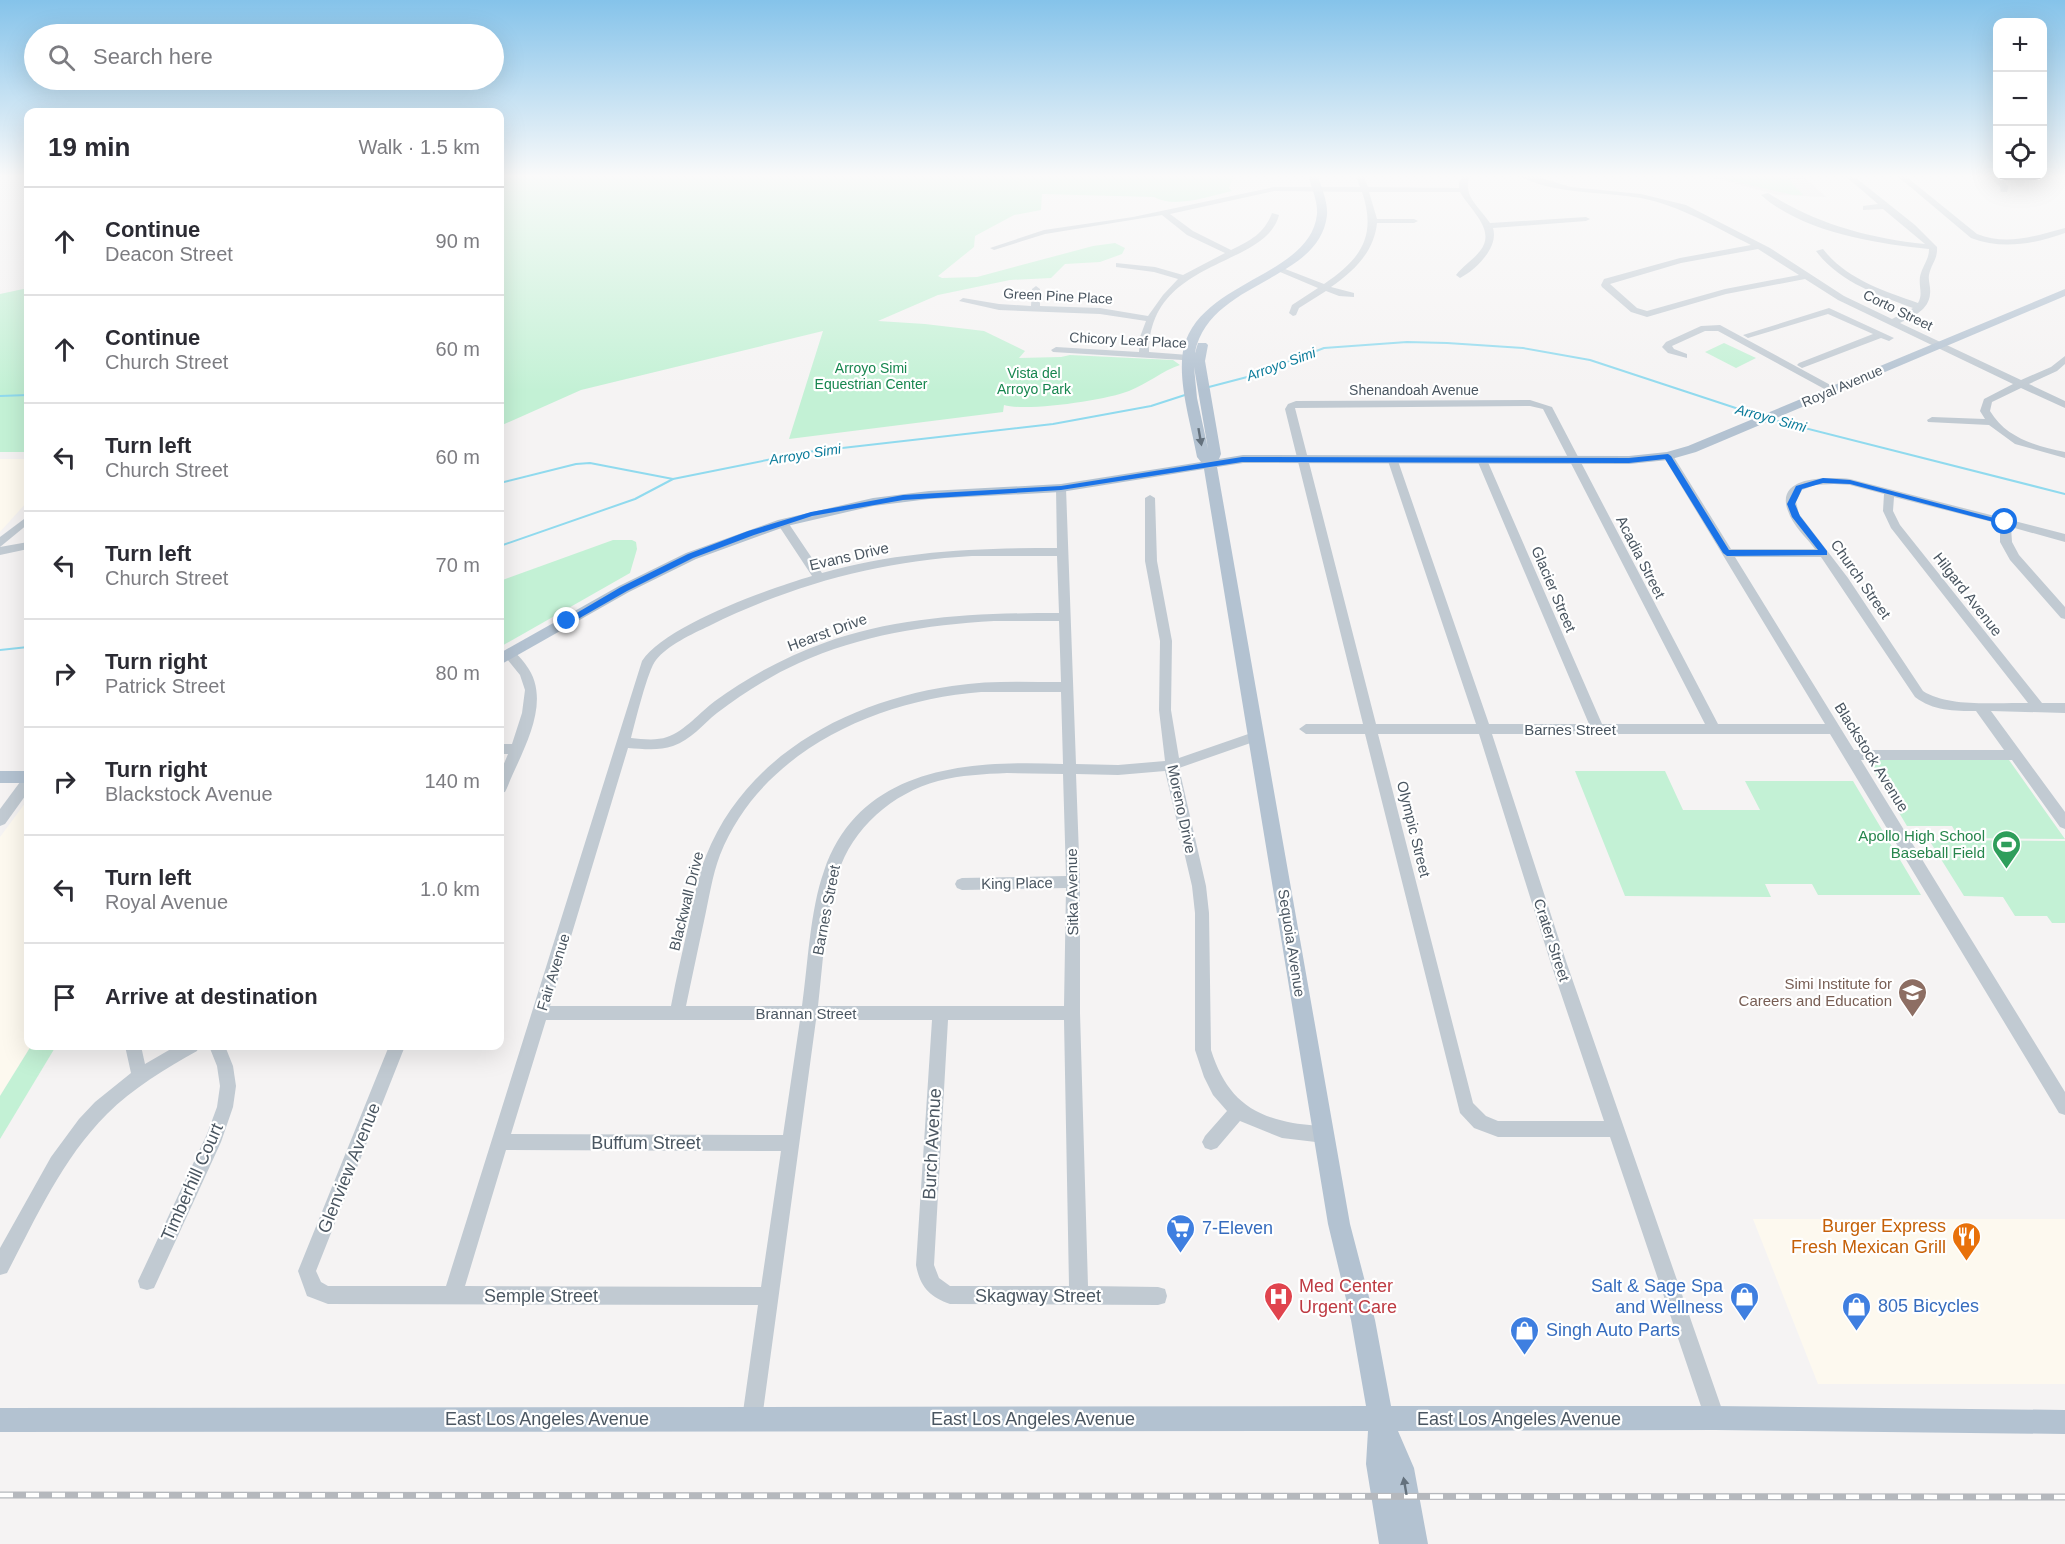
<!DOCTYPE html>
<meta charset="utf-8">
<style>
:root{--surface:#fff;--page:#f2f2f3;--text:#2b2b33;--muted:#7c7c81;--line:#e1e1e2}
body{margin:0;font-family:Arial,sans-serif;background:var(--page);color:var(--text)}
.controls{position:absolute;right:18px;top:18px;display:grid;overflow:hidden;border-radius:12px;box-shadow:0 6px 24px #0002}
.controls button{width:54px;height:54px;display:grid;place-items:center;padding:0;border:0;border-bottom:2px solid var(--line);background:var(--surface);color:var(--text);font:30px sans-serif}
.stop{position:absolute;width:18px;height:18px;margin:-14px;border:4px solid #1a73e8;border-radius:50%;background:#fff}
.stop.end{background:#1a73e8;border-color:#fff;box-shadow:0 2px 6px #0008}
.list{margin:0;padding:0;list-style:none}
h2{display:flex;justify-content:space-between;align-items:center;height:78px;margin:0;padding:0 24px;font-size:26px}
h2 small{font-size:20px;font-weight:400;color:var(--muted)}
.list li{display:grid;grid-template-columns:39px 1fr auto;gap:18px;align-items:center;box-sizing:border-box;height:108px;padding:0 24px;border-top:2px solid var(--line)}
.list b{display:block;font-size:22px;white-space:nowrap}
.list p{margin:0;font-size:20px;white-space:nowrap;color:var(--muted)}
.list em{font-size:20px;font-style:normal;color:var(--muted)}
.icon{flex:none;width:33px;height:33px;fill:none;stroke:currentColor;stroke-width:2;stroke-linecap:round;stroke-linejoin:round}
.map{position:relative;flex:none;width:2065px;height:1544px;overflow:hidden}
.search{position:absolute;background:var(--surface);box-shadow:0 6px 24px #0002;left:24px;top:24px;width:480px;height:66px;display:flex;align-items:center;gap:15px;box-sizing:border-box;padding:0 21px;border-radius:33px;color:var(--muted);font-size:22px}
.panel{position:absolute;background:var(--surface);box-shadow:0 6px 24px #0002;left:24px;top:108px;width:480px;height:942px;border-radius:12px}
.map>svg:first-child{display:block}
.commercial{fill:#fdf9ef}
.education{fill:#e6e4e5}
.green{fill:#c3f1d5}
.lines{fill:none;stroke-linecap:round;stroke-linejoin:round}
.stream{stroke:#90daee;stroke-width:2}
.minor{fill:#c1cad2;fill-rule:evenodd}
.major{fill:#b3c2d1;fill-rule:evenodd}
.rail-casing{stroke:#b5b8bd;stroke-width:7}
.rail{stroke:#fff;stroke-width:4.5;stroke-dasharray:13;stroke-linecap:butt}
.oneway{fill:#64717d}
.route{fill:#1a73e8}
.labels{text-anchor:middle;dominant-baseline:central;stroke-width:4.5;stroke-linejoin:round;paint-order:stroke}
.far-street-label{font-size:14px;fill:#4a5661;stroke:#fff}
.far-water-label{font-size:14px;font-style:italic;fill:#0c7c9b;stroke:#fff}
.far-park-label{font-size:14px;fill:#17864f;stroke:#fff}
.street-label{font-size:15px;fill:#4a5661;stroke:#fff}
.leisure-label{font-size:15px;fill:#27864d;stroke:#fff;text-anchor:end}
.education-label{font-size:15px;fill:#785e54;stroke:#fff;text-anchor:end}
.near-street-label{font-size:18px;fill:#4a5661;stroke:#fff}
.near-food-label{font-size:18px;fill:#c56008;stroke:#fff;text-anchor:end}
.near-shop-label{font-size:18px;fill:#366cbe;stroke:#fff;text-anchor:start}
.near-health-label{font-size:18px;fill:#be3a42;stroke:#fff;text-anchor:start}
</style>
<div class="map">
<svg width="2065" height="1544" viewBox="0 0 2065 1544">
<rect width="100%" height="100%" fill="#f5f3f3"/>
<g class="commercial">
<polygon points="0,459 28,459 28,501 0,532"/>
<polygon points="28,799 28,1046 31,1046 0,1096 0,837"/>
<polygon points="1753,1219 2065,1219 2065,1384 1818,1384"/>
</g>
<polygon class="education" points="1698,174 1801,174 1826,197 1778,195"/>
<g class="green">
<path d="M500,174H1234L1229,188L1232,191C1209,196 1175,209 1154,197L1042,194L1041,210L1014,215L975,236L974,247L938,276L942,278L977,277L1093,246L1115,243L1125,248L1122,254L1100,262L1065,264L1051,278L1010,280L938,295L878,321L925,324L984,331L1025,351L1019,358L1061,357L1070,355L1173,360L1180,365C1162,371 1147,384 1129,391C1106,400 1027,412 1004,405L1003,412L789,439L823,331L581,390L500,426Z"/>
<polygon points="1702,174 1784,174 1803,195 1793,195"/>
<polygon points="28,288 28,452 0,452 0,294"/>
<polygon points="1724,343 1756,358 1736,368 1705,352"/>
<polygon points="613,540 632,540 636,542 637,549 630,573 500,647 500,581"/>
<polygon points="1867,759 2009,760 2065,839 1959,838 1952,826 1907,826"/>
<polygon points="1575,771 1665,771 1683,810 1760,810 1745,781 1853,781 1921,895 1818,895 1812,884 1765,884 1771,897 1625,896"/>
<polygon points="1929,840 2065,841 2065,923 2052,923 2047,916 2015,916 2003,897 1964,896"/>
<polygon points="31,1046 56,1046 0,1139 0,1096"/>
</g>
<g class="lines">
<g class="stream">
<polyline points="1205,388 1251,376 1324,348 1407,342 1447,343 1523,348 1590,360 1763,417"/>
<polyline points="0,396 28,395"/>
<polyline points="1769,419 2065,494"/>
<polyline points="500,483 576,464 590,463 673,479"/>
<polyline points="500,546 635,499 673,479 807,452 1053,424 1151,406 1188,394"/>
<polyline points="0,650 28,647"/>
</g>
<g class="minor">
<path d="M1355,174H1363L1368,187L1459,188V183L1463,174H1471C1460,194 1480,208 1490,223L1586,217L1590,219L1586,221L1493,228C1499,247 1476,270 1460,278L1456,275C1463,266 1473,260 1480,251C1497,230 1470,210 1460,192H1369L1377,219H1414L1418,221L1414,223H1377C1374,252 1354,271 1331,287L1354,293V297L1339,296L1326,291L1299,308L1296,315L1293,316L1289,313L1292,305L1318,288L1273,269L1280,267L1324,284C1361,259 1377,236 1362,192L1274,191L1170,214L1193,231L1231,250C1251,240 1264,234 1272,213L1279,215C1266,268 1149,258 1149,352L1202,356L1204,358L1199,361L1053,352L1051,350L1056,347L1139,352L1140,337L1146,321L1100,314L999,310L959,301L963,298L999,304L1031,306L1032,289L1036,286L1040,289V306L1100,308L1148,316L1163,295L1178,279L1154,272L1116,267V263L1155,267L1183,275L1225,253L1187,235L1162,215L1045,234L994,250L990,248L1044,230L1133,217L1274,187H1360Z"/>
<path d="M1515,174H1528L1571,187L1641,194L1686,205L1770,248L1844,296L1892,319L1913,308C1878,295 1839,282 1816,251L1823,249C1846,279 1884,291 1918,303C1924,293 1917,284 1921,273C1924,264 1929,259 1929,249C1876,244 1802,232 1761,195L1768,193C1816,224 1869,238 1925,244L1883,209L1863,210V206L1878,204L1843,174H1851L1915,225L1937,247C1938,259 1931,264 1929,275C1928,281 1931,287 1930,294C1929,310 1912,317 1900,323L2021,380L2051,367L2065,356V364L2057,371L2029,384L2065,401V408L2021,388L1992,402L1990,411C2006,438 2036,446 2065,452V458L2015,444L1989,425L1928,422L1927,420L1932,417L1985,419L1980,411L1984,399L2013,384L1838,300L1805,279L1726,294L1647,317L1631,312L1602,287L1601,285L1604,279L1680,258L1751,245C1715,227 1681,206 1641,198C1599,191 1553,195 1515,174ZM1758,249L1799,275L1725,289L1647,311L1637,308L1610,284L1681,263Z"/>
<path d="M1895,174H1903L1977,234C2007,246 2035,236 2065,228V233C2034,244 2002,250 1971,238Z"/>
<polygon points="1987,174 1995,174 2008,186 2007,192 2001,192 2000,187"/>
<polygon points="1829,308 1894,338 1889,341 1881,338 1802,368 1797,365 1799,363 1873,334 1828,314 1748,338 1743,335"/>
<polygon points="1720,325 1836,388 1838,390 1830,392 1718,331 1705,331 1672,346 1674,349 1687,354 1687,358 1668,353 1662,347 1666,342 1701,326"/>
<path d="M1530,400L1552,407L1718,724H1825L1663,456L1664,454H1672L1731,549H1815C1806,537 1793,526 1788,511C1774,475 1830,477 1850,479L2065,534V542L2011,527L2012,542L2019,555L2065,607V619L2061,618L2010,560L2000,542V524L1894,497L1893,511L1900,525L2042,703H2065V713L1991,711L2065,812V829L2060,827L2012,760H1861L2065,1092V1115L2059,1113L1830,734H1492L1567,964L1725,1418L1722,1425L1715,1428L1708,1425L1705,1418L1610,1137H1498L1474,1128L1460,1113L1365,734H1306L1299,729L1306,724H1363L1285,409L1288,404L1296,401ZM1530,406L1543,409L1705,724H1602L1487,460L1482,457L1477,460L1589,724H1489L1398,461L1393,458L1388,461L1476,724H1376L1295,408ZM1834,484L1850,485L1884,494L1883,511L1891,528L2028,703C1997,702 1949,708 1923,691L1848,578L1799,514L1796,502L1802,490L1815,485ZM1735,557H1821L1915,697C1933,711 1954,711 1976,711L2004,750H1854ZM1378,734H1479L1551,964L1604,1121H1498L1486,1116L1473,1103Z"/>
<path d="M1061,485L1066,488L1076,764L1118,765L1165,761L1159,710L1160,641L1145,561V498L1150,495L1155,498L1157,561L1172,641L1171,710L1179,758L1257,731L1264,736L1262,739L1179,768L1206,886L1209,913L1211,1050C1225,1094 1248,1115 1293,1123C1305,1125 1319,1125 1330,1129L1333,1135L1330,1141L1324,1143L1282,1138L1240,1121L1217,1148L1211,1150L1205,1148L1202,1142L1205,1136L1227,1111L1213,1095L1204,1077L1195,1050V913L1192,886L1165,771L1118,775L1076,774L1080,882V1013L1088,1286L1158,1287L1165,1289L1167,1296L1165,1303L1158,1305L950,1304C930,1297 920,1287 916,1265L932,1020H816L762,1419L759,1426L752,1429L745,1426L742,1419L758,1305L328,1304L307,1296L298,1271L389,1046H405L316,1271L321,1282L328,1286H446L642,661C665,625 771,588 812,576L777,523L779,521H787L822,573C900,551 977,548 1057,548L1056,488ZM972,556H1057L1059,613C979,613 899,616 824,643C785,657 748,677 715,701C700,712 685,731 667,737C656,741 642,739 631,738C635,723 648,669 656,660C668,645 692,634 709,626C792,585 879,561 972,556ZM994,621H1059L1061,682C1024,682 988,680 952,686C849,701 746,755 706,856C697,877 694,899 689,922C683,950 676,978 671,1006H550L628,748C643,749 659,751 673,746C691,740 703,724 717,713C742,694 770,676 799,663C861,635 926,625 994,621ZM981,692H1061L1063,764C969,760 860,766 824,871C810,910 808,964 802,1006H686C692,977 698,949 704,921C709,899 712,876 720,855C761,751 877,700 981,692ZM1007,773L1063,774L1066,876L962,878L957,880L955,884L957,888L962,890L1066,888L1064,1006H818C823,963 825,916 838,874C852,828 893,793 938,781C961,775 984,774 1007,773ZM546,1020H800L783,1135L511,1134ZM948,1020H1064L1069,1286H950L939,1278L934,1265ZM506,1150L781,1151L761,1287L465,1286Z"/>
<polygon points="28,516 28,524 0,547 0,537"/>
<polygon points="28,542 28,549 0,555 0,547"/>
<path d="M509,650C516,652 522,659 526,665C554,702 521,752 507,788L505,792L500,793V773L508,754H500V744H512L522,713L525,690L520,675L503,654Z"/>
<polygon points="28,777 28,792 5,824 0,826 0,809 23,778"/>
<path d="M125,1046H141L145,1064L176,1046H199L197,1051C165,1069 133,1088 107,1114C62,1159 36,1218 7,1273L0,1275V1248L51,1157L79,1119L95,1102L131,1073Z"/>
<polygon points="209,1046 225,1046 233,1066 236,1086 233,1107 221,1142 154,1288 147,1290 140,1288 138,1281 207,1134 217,1107 220,1086 217,1066"/>
</g>
<g class="major">
<path d="M1308,174H1317C1321,187 1328,201 1327,215C1320,282 1210,280 1195,352V353L1198,343H1206L1208,345L1205,361L1221,454L1219,459L1243,455L1629,456L1667,452L1688,446L2065,289V296L1696,452L1668,460L1629,464L1243,463L1217,467L1350,1224L1375,1320L1391,1406H1715L2065,1410V1434L1715,1430L1398,1431L1414,1468L1428,1544H1379L1366,1464L1368,1431L0,1432V1408L1366,1406L1351,1320L1328,1224L1204,469L1061,492L929,499L873,506L787,526L696,559L629,592L500,665V653L619,586L686,553L778,520L873,498L929,491L1061,484L1201,462L1197,457C1191,423 1174,372 1186,340C1209,280 1311,274 1317,214C1318,201 1311,187 1308,174ZM1194,367L1208,449L1197,398Z"/>
<rect x="0" y="771" width="28" height="12"/>
</g>
<defs>
<polyline id="rail" points="0,1495 2065,1497"/>
</defs>
<use href="#rail" class="rail-casing"/>
<use href="#rail" class="rail"/>
</g>
<defs><path id="oneway-solid" d="M-6-.8H1V-3.2L6.5 0L1 3.2V.8H-6Z" transform="scale(1.5)"/></defs>
<g class="oneway">
<use href="#oneway-solid" transform="translate(1200 437) rotate(80)"/>
<use href="#oneway-solid" transform="translate(1405 1486) rotate(-100)"/>
</g>
<linearGradient id="sky" x2="0" y2="1"><stop stop-color="#85c3ea"/><stop offset="0.45" stop-color="#fafafa"/><stop offset="1" stop-color="#fafafa" stop-opacity="0"/></linearGradient>
<rect width="2065" height="391" fill="url(#sky)"/>
<polygon class="route" points="1668,454 1671,456 1729,550 1818,550 1792,517 1787,504 1796,486 1823,478 1850,480 2009,522 2005,525 1850,484 1823,483 1802,489 1795,504 1800,516 1827,551 1827,555 1727,556 1723,553 1665,459 1629,463 1242,462 1061,490 903,500 812,516 754,535 693,558 627,591 571,623 563,621 621,587 688,554 748,531 811,512 903,495 1061,486 1242,457 1629,458"/>
<defs>
<symbol id="stadium-pin" viewBox="-11 -11 22 30"><path d="M0 17L-7.5 6A9.5 9.5 0 1 1 7.5 6Z" fill="#2e9e5b" stroke="#fff"/><path d="M0-5a6.5 5 0 1 0 0 10a6.5 5 0 1 0 0-10ZM-3.5-1.8h7v3.6h-7Z" fill="#fff"/></symbol>
<symbol id="school-pin" viewBox="-11 -11 22 30"><path d="M0 17L-7.5 6A9.5 9.5 0 1 1 7.5 6Z" fill="#8d6e63" stroke="#fff"/><path d="M0-5L7-2L0 1L-7-2ZM-4 1L0 2.5L4 1V4Q0 6-4 4Z" fill="#fff"/></symbol>
<symbol id="supermarket-pin" viewBox="-11 -11 22 30"><path d="M0 17L-7.5 6A9.5 9.5 0 1 1 7.5 6Z" fill="#3f7fe0" stroke="#fff"/><path d="M-6-5.5h2.5l.6 2H6L4.5 2H-2.5L-4.4-4H-6ZM-1.5 3.2a1.3 1.3 0 1 0 .1 0ZM3 3.2a1.3 1.3 0 1 0 .1 0Z" fill="#fff"/></symbol>
<symbol id="restaurant-pin" viewBox="-11 -11 22 30"><path d="M0 17L-7.5 6A9.5 9.5 0 1 1 7.5 6Z" fill="#e8710a" stroke="#fff"/><path d="M-5-6h1v4h1v-4h1v4h1v-4h1v5L-1.5 .5V6h-2V.5L-5-1ZM5-6V6H3V1.5H1.5Q1.5-4 5-6Z" fill="#fff"/></symbol>
<symbol id="hospital-pin" viewBox="-11 -11 22 30"><path d="M0 17L-7.5 6A9.5 9.5 0 1 1 7.5 6Z" fill="#e0444e" stroke="#fff"/><path d="M-5-5h3v3.5h4V-5h3V5h-3V1.5h-4V5h-3Z" fill="#fff"/></symbol>
<symbol id="shop-pin" viewBox="-11 -11 22 30"><path d="M0 17L-7.5 6A9.5 9.5 0 1 1 7.5 6Z" fill="#3f7fe0" stroke="#fff"/><path d="M-5-2.5h2.3a2.7 3.5 0 0 1 5.4 0H5L5.5 6h-11ZM-1.5-2.5h3a1.5 2.3 0 0 0-3 0Z" fill="#fff"/></symbol>
</defs>
<g fill-rule="evenodd">
<use href="#stadium-pin" x="1990" y="828" width="33" height="45"/>
<use href="#school-pin" x="1896" y="976" width="33" height="45"/>
<use href="#supermarket-pin" x="1164" y="1212" width="33" height="45"/>
<use href="#restaurant-pin" x="1950" y="1220" width="33" height="45"/>
<use href="#hospital-pin" x="1262" y="1280" width="33" height="45"/>
<use href="#shop-pin" x="1728" y="1280" width="33" height="45"/>
<use href="#shop-pin" x="1840" y="1290" width="33" height="45"/>
<use href="#shop-pin" x="1508" y="1314" width="33" height="45"/>
</g>
<g class="labels">
<g class="far-street-label">
<text transform="translate(1058 296) rotate(3)">Green Pine Place</text>
<text transform="translate(1898 310) rotate(26)">Corto Street</text>
<text transform="translate(1128 340) rotate(3)">Chicory Leaf Place</text>
<text transform="translate(1842 386) rotate(-23)">Royal Avenue</text>
<text x="1414" y="390">Shenandoah Avenue</text>
</g>
<g class="far-water-label">
<text transform="translate(1281 364) rotate(-20)">Arroyo Simi</text>
<text transform="translate(1771 418) rotate(15)">Arroyo Simi</text>
<text transform="translate(805 454) rotate(-9)">Arroyo Simi</text>
</g>
<g class="far-park-label">
<text x="871" y="368">Arroyo Simi<tspan x="871" dy="16">Equestrian Center</tspan></text>
<text x="1034" y="373">Vista del<tspan x="1034" dy="16">Arroyo Park</tspan></text>
</g>
<g class="street-label">
<text transform="translate(849 556) rotate(-13)">Evans Drive</text>
<text transform="translate(1641 557) rotate(63)">Acadia Street</text>
<text transform="translate(1861 579) rotate(55)">Church Street</text>
<text transform="translate(1554 589) rotate(67)">Glacier Street</text>
<text transform="translate(1968 594) rotate(52)">Hilgard Avenue</text>
<text transform="translate(827 632) rotate(-20)">Hearst Drive</text>
<text x="1570" y="729">Barnes Street</text>
<text transform="translate(1872 757) rotate(58)">Blackstock Avenue</text>
<text transform="translate(1182 809) rotate(78)">Moreno Drive</text>
<text transform="translate(1414 829) rotate(76)">Olympic Street</text>
<text transform="translate(1017 883) rotate(-1)">King Place</text>
<text transform="translate(1072 892) rotate(-91)">Sitka Avenue</text>
<text transform="translate(686 901) rotate(-76)">Blackwall Drive</text>
<text transform="translate(826 910) rotate(-79)">Barnes Street</text>
<text transform="translate(1552 940) rotate(72)">Crater Street</text>
<text transform="translate(1292 943) rotate(81)">Sequoia Avenue</text>
<text transform="translate(553 972) rotate(-73)">Fair Avenue</text>
<text x="806" y="1013">Brannan Street</text>
</g>
<g class="leisure-label">
<text x="1985" y="835">Apollo High School<tspan x="1985" dy="17">Baseball Field</tspan></text>
</g>
<g class="education-label">
<text x="1892" y="983">Simi Institute for<tspan x="1892" dy="17">Careers and Education</tspan></text>
</g>
<g class="near-street-label">
<text x="646" y="1143">Buffum Street</text>
<text transform="translate(932 1144) rotate(-87)">Burch Avenue</text>
<text transform="translate(349 1168) rotate(-68)">Glenview Avenue</text>
<text transform="translate(192 1182) rotate(-66)">Timberhill Court</text>
<text x="541" y="1296">Semple Street</text>
<text x="1038" y="1296">Skagway Street</text>
<text x="547" y="1419">East Los Angeles Avenue</text>
<text x="1033" y="1419">East Los Angeles Avenue</text>
<text x="1519" y="1419">East Los Angeles Avenue</text>
</g>
<g class="near-food-label">
<text x="1946" y="1226">Burger Express<tspan x="1946" dy="21">Fresh Mexican Grill</tspan></text>
</g>
<g class="near-shop-label">
<text x="1202" y="1228">7-Eleven</text>
<text x="1723" y="1286" text-anchor="end">Salt &amp; Sage Spa<tspan x="1723" dy="21">and Wellness</tspan></text>
<text x="1878" y="1306">805 Bicycles</text>
<text x="1546" y="1330">Singh Auto Parts</text>
</g>
<g class="near-health-label">
<text x="1299" y="1286">Med Center<tspan x="1299" dy="21">Urgent Care</tspan></text>
</g>
</g>
</svg>
<div class="controls">
<button>+</button>
<button>−</button>
<button><svg class="icon" aria-label="locate" viewBox="0 0 24 24"><circle cx="12" cy="12" r="6"/><path d="M12 2v4M12 18v4M2 12h4M18 12h4"/></svg></button>
</div>
<div class="stop" style="left:2005px;top:522px"></div>
<div class="stop end" style="left:567px;top:621px"></div>
<div class="search"><svg class="icon" aria-label="search" viewBox="0 0 24 24"><circle cx="10" cy="10" r="6"/><path d="M15 15l6 6"/></svg>Search here</div>
<section class="panel">
<h2>19 min<small>Walk · 1.5 km</small></h2>
<ul class="list">
<li><svg class="icon" aria-label="ahead" viewBox="0 0 24 24"><path d="M12 20V5M6 11l6-6 6 6"/></svg><div><b>Continue</b><p>Deacon Street</p></div><em>90 m</em></li>
<li><svg class="icon" aria-label="ahead" viewBox="0 0 24 24"><path d="M12 20V5M6 11l6-6 6 6"/></svg><div><b>Continue</b><p>Church Street</p></div><em>60 m</em></li>
<li><svg class="icon" aria-label="left" viewBox="0 0 24 24"><path d="M17 20v-9H6M10 6l-5 5 5 5"/></svg><div><b>Turn left</b><p>Church Street</p></div><em>60 m</em></li>
<li><svg class="icon" aria-label="left" viewBox="0 0 24 24"><path d="M17 20v-9H6M10 6l-5 5 5 5"/></svg><div><b>Turn left</b><p>Church Street</p></div><em>70 m</em></li>
<li><svg class="icon" aria-label="right" viewBox="0 0 24 24"><path d="M7 20v-9h11M14 6l5 5-5 5"/></svg><div><b>Turn right</b><p>Patrick Street</p></div><em>80 m</em></li>
<li><svg class="icon" aria-label="right" viewBox="0 0 24 24"><path d="M7 20v-9h11M14 6l5 5-5 5"/></svg><div><b>Turn right</b><p>Blackstock Avenue</p></div><em>140 m</em></li>
<li><svg class="icon" aria-label="left" viewBox="0 0 24 24"><path d="M17 20v-9H6M10 6l-5 5 5 5"/></svg><div><b>Turn left</b><p>Royal Avenue</p></div><em>1.0 km</em></li>
<li><svg class="icon" aria-label="arrive" viewBox="0 0 24 24"><path d="M6 21V4h12l-3 4 3 4H6"/></svg><div><b>Arrive at destination</b></div></li>
</ul>
</section>
</div>
